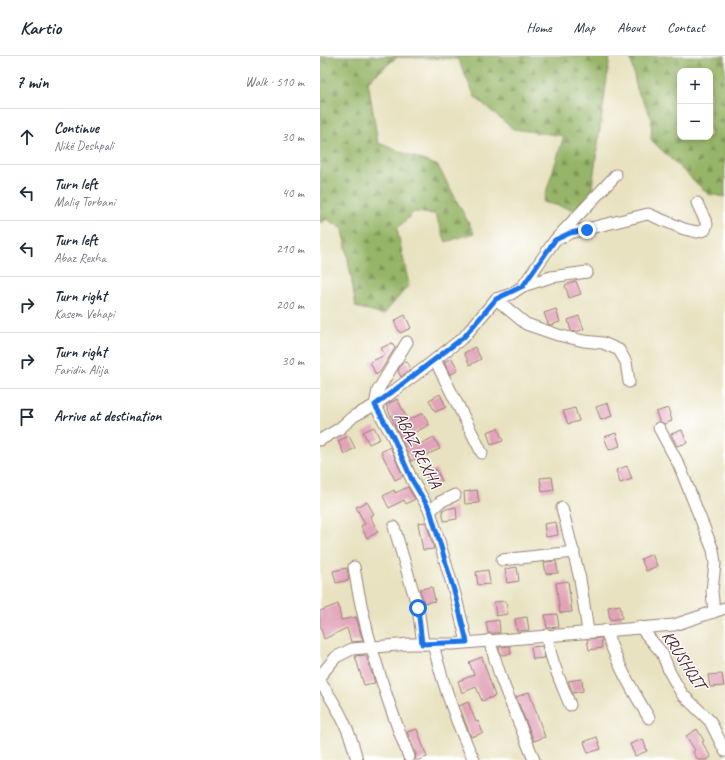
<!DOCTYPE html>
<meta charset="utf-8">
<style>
:root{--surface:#fff;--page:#f6f6f7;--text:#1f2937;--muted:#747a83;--line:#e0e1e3}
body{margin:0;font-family:Caveat,sans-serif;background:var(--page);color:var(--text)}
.controls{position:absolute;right:12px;top:12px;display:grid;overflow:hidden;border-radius:8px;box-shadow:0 2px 6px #0003}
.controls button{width:36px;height:36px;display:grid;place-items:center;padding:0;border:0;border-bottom:1px solid var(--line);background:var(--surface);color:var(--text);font:20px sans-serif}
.stop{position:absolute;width:12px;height:12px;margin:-9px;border:3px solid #1a73e8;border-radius:50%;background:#fff}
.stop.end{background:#1a73e8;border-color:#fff;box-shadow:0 1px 4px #0008}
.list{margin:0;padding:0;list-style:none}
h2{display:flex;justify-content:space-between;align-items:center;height:52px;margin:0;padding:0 16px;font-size:17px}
h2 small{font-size:13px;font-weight:400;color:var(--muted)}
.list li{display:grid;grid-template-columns:26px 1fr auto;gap:12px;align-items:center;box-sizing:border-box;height:56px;padding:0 16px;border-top:1px solid var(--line)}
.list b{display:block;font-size:15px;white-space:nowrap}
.list p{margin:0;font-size:13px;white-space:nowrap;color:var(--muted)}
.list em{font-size:13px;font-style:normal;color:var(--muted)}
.icon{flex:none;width:22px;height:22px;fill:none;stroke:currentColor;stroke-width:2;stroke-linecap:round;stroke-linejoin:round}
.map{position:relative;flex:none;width:405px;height:704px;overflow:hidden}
header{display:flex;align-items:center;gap:24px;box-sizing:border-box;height:56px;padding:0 20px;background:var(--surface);border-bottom:1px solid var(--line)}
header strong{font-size:19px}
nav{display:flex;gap:22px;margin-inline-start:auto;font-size:14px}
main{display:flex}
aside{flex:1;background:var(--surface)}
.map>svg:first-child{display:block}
.forest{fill:url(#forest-firs);stroke:#706a4a;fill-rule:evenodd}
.building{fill:#e2a3b9}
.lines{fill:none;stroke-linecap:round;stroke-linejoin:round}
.minor-casing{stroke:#998076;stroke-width:13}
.minor{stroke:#fff;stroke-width:11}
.route{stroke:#1a73e8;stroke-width:5}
.labels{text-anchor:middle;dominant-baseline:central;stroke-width:3;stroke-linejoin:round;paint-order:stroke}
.street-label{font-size:17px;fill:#4a1f2b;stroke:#fff}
</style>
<header>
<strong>Kartio</strong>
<nav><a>Home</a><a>Map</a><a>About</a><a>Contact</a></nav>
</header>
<main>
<aside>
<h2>7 min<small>Walk · 510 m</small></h2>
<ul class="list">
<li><svg class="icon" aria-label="ahead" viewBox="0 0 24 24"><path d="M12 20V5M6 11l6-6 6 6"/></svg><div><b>Continue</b><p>Nikë Deshpali</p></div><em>30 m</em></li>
<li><svg class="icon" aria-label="left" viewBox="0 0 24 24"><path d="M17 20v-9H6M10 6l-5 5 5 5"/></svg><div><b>Turn left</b><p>Maliq Torbani</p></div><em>40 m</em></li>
<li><svg class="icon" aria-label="left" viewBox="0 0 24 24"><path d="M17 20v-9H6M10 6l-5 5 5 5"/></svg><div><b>Turn left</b><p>Abaz Rexha</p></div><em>210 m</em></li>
<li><svg class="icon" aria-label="right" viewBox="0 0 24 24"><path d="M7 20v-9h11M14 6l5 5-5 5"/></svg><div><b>Turn right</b><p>Kasem Vehapi</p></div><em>200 m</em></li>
<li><svg class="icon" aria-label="right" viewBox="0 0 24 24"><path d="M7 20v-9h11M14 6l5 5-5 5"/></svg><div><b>Turn right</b><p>Faridin Alija</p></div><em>30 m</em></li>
<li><svg class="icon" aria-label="arrive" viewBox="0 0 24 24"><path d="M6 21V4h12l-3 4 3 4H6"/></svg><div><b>Arrive at destination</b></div></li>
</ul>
</aside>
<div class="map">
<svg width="405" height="704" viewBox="0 0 405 704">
<defs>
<pattern id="forest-firs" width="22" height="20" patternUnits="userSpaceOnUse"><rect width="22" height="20" fill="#96b568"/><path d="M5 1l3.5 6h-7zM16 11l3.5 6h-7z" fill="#7c9356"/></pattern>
</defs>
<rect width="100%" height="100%" fill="#fff"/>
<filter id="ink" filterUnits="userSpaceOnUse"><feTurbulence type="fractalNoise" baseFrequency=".025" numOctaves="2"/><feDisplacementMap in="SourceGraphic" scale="8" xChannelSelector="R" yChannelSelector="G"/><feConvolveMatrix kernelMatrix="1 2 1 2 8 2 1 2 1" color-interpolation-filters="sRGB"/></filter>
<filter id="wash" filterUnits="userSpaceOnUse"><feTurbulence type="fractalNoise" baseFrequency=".012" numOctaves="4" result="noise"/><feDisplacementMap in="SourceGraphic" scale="16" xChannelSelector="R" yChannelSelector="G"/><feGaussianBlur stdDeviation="0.9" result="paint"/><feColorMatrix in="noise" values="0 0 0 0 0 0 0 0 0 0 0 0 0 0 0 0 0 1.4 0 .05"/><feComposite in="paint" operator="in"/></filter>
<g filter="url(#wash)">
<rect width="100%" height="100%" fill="#e8e2c0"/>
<g class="forest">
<polygon points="0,0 290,0 271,138 255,154 223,146 244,80 193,73 155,41 138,3 77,1 48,25 58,87 118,110 154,177 126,186 115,158 94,156 77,173 89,229 63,259 36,251 23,173 7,163 0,167"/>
<path d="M310,0H405V141L388,138L331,84L332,63L317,34ZM360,15H390V81H360Z"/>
</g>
<g id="blocks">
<g class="building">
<polygon points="256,225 261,238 249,242 245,229"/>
<polygon points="236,253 240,266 231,269 228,268 224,257"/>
<polygon points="85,259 91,272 80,277 74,265"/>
<polygon points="259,260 264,273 256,276 251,275 248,264"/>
<polygon points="72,287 75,292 60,316 56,319 50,306 65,299 61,292"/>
<polygon points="155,291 161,303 150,309 144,297"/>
<polygon points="132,302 138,314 130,319 124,306"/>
<polygon points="87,306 91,313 81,321 78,315 82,307"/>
<polygon points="120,338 126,351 115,356 109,344"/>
<polygon points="77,343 88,364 103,357 109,369 90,379 96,390 114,381 120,393 91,405 66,349"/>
<polygon points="288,347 292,360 281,364 276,351"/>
<polygon points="255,352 259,365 248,368 243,355"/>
<polygon points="348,352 352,365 344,368 339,365 336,356"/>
<polygon points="54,371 60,383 49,388 43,376"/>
<polygon points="178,372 183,385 171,389 167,376"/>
<polygon points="362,374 367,387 357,390 351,378"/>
<polygon points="296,377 300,390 289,394 284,381"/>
<polygon points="29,380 35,392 24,398 18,385"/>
<polygon points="70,391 83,420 75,424 61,396"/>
<polygon points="307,410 312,423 300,427 296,414"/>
<polygon points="116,413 122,425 112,431 105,418"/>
<polygon points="232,421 234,434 222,436 220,422"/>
<polygon points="88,431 95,443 86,448 84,444 69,452 63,440 74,434 75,437"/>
<polygon points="157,434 159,447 145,448 144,436"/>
<polygon points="47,446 54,458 50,460 58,476 47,482 41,470 45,468 36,451"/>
<polygon points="136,451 137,463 124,465 122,454"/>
<polygon points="106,466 114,493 103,494 98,467"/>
<polygon points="236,466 238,479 226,481 224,468"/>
<polygon points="332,498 337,510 326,515 321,503"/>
<polygon points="236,505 238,517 226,518 224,506"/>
<polygon points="197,511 199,525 187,527 185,513"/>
<polygon points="27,512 29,524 16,527 13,515"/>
<polygon points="168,514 170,528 158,529 156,516"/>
<polygon points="248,525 252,556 240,557 236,527"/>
<polygon points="112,531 115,545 104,547 100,533"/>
<polygon points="186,545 188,558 176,560 174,546"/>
<polygon points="18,548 21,564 36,561 43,585 31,586 27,572 4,583 0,569 0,555"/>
<polygon points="300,549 302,562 290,564 288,551"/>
<polygon points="237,558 239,571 227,572 225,559"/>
<polygon points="207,561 209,574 197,575 195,563"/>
<polygon points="179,564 180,577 168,577 166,566"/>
<polygon points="281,582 282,592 269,594 267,583"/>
<polygon points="190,590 191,598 181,599 179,591"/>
<polygon points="222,590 225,602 213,603 211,591"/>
<polygon points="46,599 55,627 44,629 35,600"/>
<polygon points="162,601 175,640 162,645 156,631 142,637 138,625 154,619 149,606"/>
<polygon points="402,618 404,630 390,631 388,619"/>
<polygon points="262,623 263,635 253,637 248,625"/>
<polygon points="209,636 225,681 214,685 196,641"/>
<polygon points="148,646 156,666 158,665 163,677 151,681 139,650"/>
<polygon points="97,673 107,701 99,704 95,704 96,698 87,676"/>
<polygon points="377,673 384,685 382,686 391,701 386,704 378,704 373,696 375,694 366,680"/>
<polygon points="277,681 281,693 268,697 264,686"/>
<polygon points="323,683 327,695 315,700 310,688"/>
</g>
</g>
</g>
<g filter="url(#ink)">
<use href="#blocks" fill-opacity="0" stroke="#998076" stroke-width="1"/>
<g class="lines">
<defs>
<g id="minor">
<polyline points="240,182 250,177 328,158 364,173 377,176 385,174 387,168 377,147"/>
<polyline points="203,230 231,221 267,216"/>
<polyline points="176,243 206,268 238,279 264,285 283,287 299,294 306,306 309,326"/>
<polyline points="87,286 58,334 55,349 73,381 92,424 110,455 135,538 147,586"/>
<polyline points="115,304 162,397"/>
<polyline points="339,372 359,409 393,494 395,507 392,535 394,556"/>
<polyline points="0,384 19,373 34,360 55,349 103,313 144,281 176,243 191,238 203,230 235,184 296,119"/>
<polyline points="242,452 260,523 268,575"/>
<polyline points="110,455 120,446 135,439"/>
<polyline points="74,471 98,552 103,588"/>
<polyline points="182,504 254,496"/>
<path d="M34,511C44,577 65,640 89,701"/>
<polyline points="320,571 342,597 350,617 362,638 390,665 405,695"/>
<path d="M286,574C295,605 313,635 329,662"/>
<path d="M227,579C230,604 241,626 250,649"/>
<polyline points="169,584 182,625 214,704"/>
<path d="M113,588C123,628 136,667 154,704"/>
<polyline points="0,620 16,601 32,593 89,588 133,588 354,569 405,552"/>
<path d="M0,626C18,651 30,674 37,704"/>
</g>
</defs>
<use href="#minor" class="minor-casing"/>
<use href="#minor" class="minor"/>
</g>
</g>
<g class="lines" filter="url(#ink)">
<polyline class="route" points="98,552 102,588 147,586 135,538 110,454 92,424 73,381 55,349 144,281 176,243 203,230 235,184 250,177 267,174"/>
</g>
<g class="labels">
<g class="street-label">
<text transform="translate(98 394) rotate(63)">ABAZ REXHA</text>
<text transform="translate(364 604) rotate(57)">KRUSHQIT</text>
</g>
</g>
</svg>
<div class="controls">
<button>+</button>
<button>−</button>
</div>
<div class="stop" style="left:98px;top:552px"></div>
<div class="stop end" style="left:267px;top:174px"></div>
</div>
</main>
